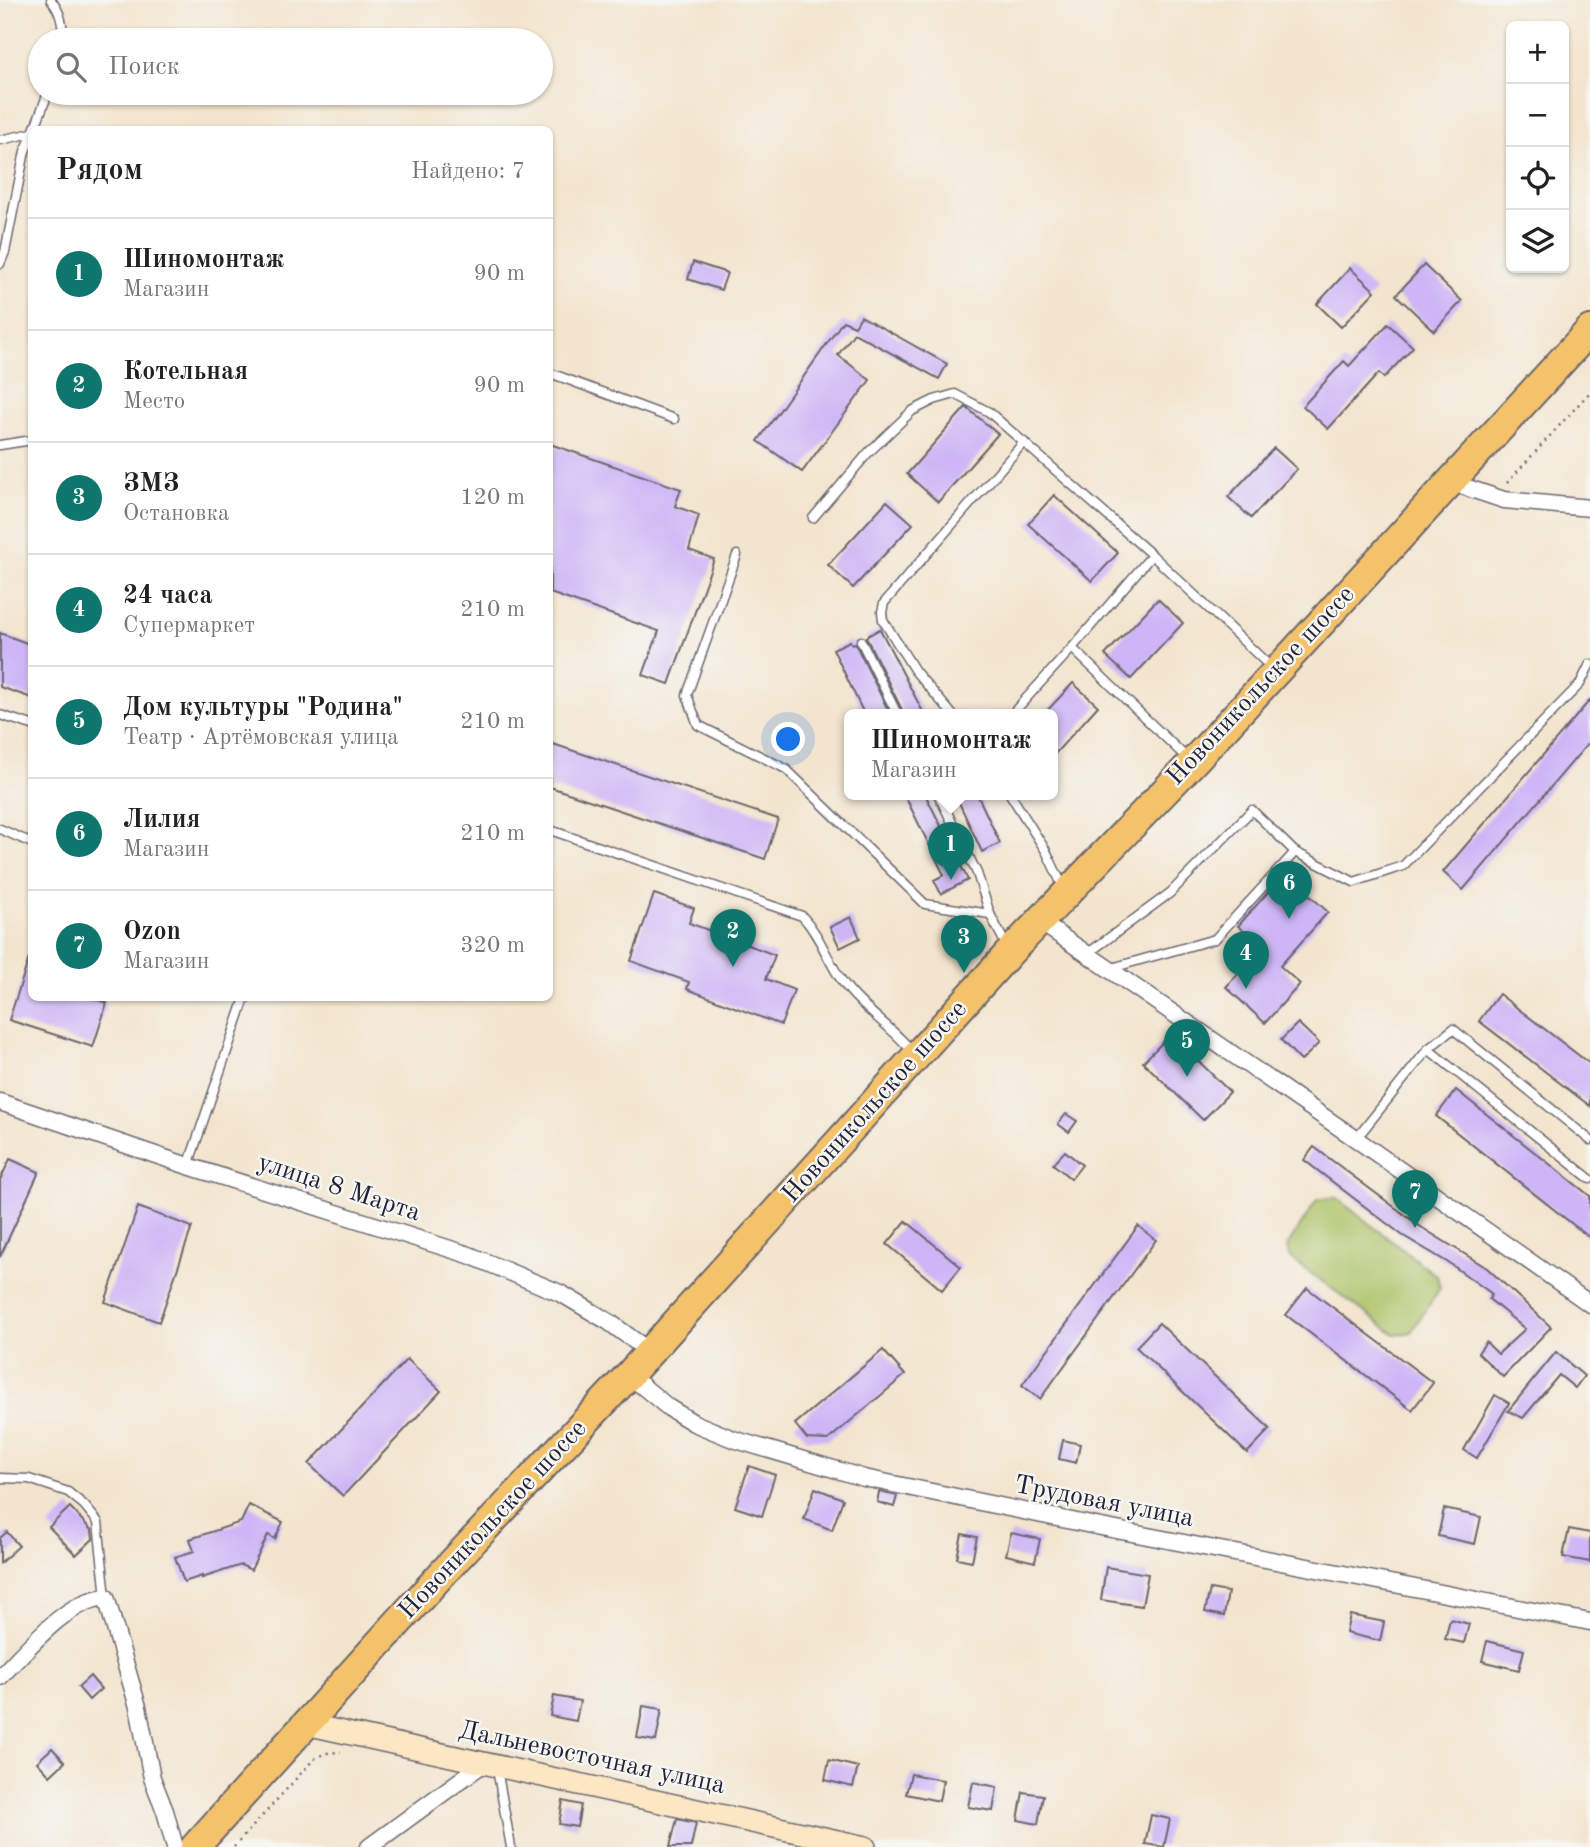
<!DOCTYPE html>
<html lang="ru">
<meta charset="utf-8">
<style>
:root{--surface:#fff;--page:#f2f2f2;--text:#222;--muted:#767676;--line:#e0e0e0;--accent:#0f766e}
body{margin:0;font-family:"Old Standard TT",serif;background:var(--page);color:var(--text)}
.controls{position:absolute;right:21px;top:21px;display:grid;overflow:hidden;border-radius:10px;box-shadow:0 2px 5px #0004}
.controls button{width:63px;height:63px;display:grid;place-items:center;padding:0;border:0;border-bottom:2px solid var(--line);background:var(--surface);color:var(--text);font:35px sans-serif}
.you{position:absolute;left:789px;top:740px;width:24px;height:24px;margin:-18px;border:5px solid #fff;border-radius:50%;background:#1a73e8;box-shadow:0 0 0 10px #1a73e833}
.badge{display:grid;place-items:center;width:46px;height:46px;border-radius:50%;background:var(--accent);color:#fff;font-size:23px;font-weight:700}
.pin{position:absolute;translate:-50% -58px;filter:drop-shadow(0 2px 4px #0008)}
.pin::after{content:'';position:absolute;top:37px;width:24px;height:21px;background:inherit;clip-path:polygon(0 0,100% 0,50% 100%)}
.popup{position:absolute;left:844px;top:709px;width:214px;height:91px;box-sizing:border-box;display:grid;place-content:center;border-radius:10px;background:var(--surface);filter:drop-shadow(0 2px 5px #0005);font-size:23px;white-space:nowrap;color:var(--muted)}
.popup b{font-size:26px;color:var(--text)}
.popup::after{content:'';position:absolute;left:50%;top:100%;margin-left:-14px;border:14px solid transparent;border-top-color:var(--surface)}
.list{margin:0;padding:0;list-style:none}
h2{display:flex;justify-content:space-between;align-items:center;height:91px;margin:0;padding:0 28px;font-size:30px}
h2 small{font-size:23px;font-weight:400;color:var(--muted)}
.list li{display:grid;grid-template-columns:46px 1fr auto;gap:21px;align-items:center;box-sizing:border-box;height:112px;padding:0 28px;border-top:2px solid var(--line)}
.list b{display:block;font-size:26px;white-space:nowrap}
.list p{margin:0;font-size:23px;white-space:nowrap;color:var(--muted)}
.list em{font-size:23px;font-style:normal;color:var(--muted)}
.icon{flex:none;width:38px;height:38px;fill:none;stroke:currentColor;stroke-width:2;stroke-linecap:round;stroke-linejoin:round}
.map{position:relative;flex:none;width:1590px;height:1847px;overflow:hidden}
.search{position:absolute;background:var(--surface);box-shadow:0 2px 5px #0004;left:28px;top:28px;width:525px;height:77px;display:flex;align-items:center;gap:18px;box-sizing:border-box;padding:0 24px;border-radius:38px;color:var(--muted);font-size:26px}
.panel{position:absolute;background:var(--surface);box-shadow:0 2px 5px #0004;left:28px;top:126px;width:525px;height:875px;border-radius:10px}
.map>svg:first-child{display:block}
.green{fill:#adc368;stroke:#687252;stroke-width:2}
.building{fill:#ceb6f6}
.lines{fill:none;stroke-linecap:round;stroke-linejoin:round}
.lane-casing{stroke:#6b666e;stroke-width:11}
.street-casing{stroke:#6b666e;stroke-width:19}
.secondary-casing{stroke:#6b666e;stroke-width:24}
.highway-casing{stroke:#6b666e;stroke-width:32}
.path{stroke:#6b666e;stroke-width:2.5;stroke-dasharray:2 5;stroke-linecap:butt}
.lane{stroke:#fff;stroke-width:8}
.street{stroke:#fff;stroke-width:16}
.secondary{stroke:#fbe7c3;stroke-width:21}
.highway{stroke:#f4c26a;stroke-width:28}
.labels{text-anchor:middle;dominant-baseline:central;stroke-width:5;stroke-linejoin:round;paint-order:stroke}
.street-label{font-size:26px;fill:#22223b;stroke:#f6f6f2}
</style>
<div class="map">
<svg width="1590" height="1847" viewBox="0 0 1590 1847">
<rect width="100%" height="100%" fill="#f6f6f2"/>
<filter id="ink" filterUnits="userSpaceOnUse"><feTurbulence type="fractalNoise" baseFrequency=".0143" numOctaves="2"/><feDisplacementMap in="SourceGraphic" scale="14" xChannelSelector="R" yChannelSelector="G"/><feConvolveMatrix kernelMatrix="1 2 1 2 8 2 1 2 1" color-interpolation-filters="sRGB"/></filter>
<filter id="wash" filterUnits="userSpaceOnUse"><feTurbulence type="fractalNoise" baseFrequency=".00686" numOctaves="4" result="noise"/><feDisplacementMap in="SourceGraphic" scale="28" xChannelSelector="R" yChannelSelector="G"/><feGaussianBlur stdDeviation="1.57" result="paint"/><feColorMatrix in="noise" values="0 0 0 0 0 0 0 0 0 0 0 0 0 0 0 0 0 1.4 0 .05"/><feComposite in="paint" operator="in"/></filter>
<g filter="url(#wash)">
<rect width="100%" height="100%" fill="#f3e4cd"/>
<polygon class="green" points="1335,1197 1437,1276 1440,1288 1411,1332 1396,1335 1290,1258 1287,1247 1317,1200"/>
<g id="blocks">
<g class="building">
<polygon points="693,262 727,273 721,290 688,279"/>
<polygon points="1424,265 1462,301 1434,331 1396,295"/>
<polygon points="1350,268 1375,291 1341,327 1317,304"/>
<polygon points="861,316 947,364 939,379 854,333 838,355 870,380 802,472 758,441 843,321 855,326"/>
<polygon points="1388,324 1413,347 1384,378 1379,373 1328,429 1303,406 1344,361 1349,366"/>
<polygon points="966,407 998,434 938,502 907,474"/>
<polygon points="550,444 681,489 675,506 699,515 689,550 714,559 669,684 643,675 659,631 550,593"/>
<polygon points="1274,448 1297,469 1251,518 1228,497"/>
<polygon points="1054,495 1118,553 1092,581 1028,524"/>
<polygon points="887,501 913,524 853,588 828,565"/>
<polygon points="1158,599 1183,623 1131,679 1105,655"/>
<polygon points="880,629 924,714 904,714 866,637"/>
<polygon points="0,633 32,645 32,698 0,687"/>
<polygon points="850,641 852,644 855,643 890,714 864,714 833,649"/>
<polygon points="1073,683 1098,706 1053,756 1053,714 1044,714"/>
<polygon points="1590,700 1590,741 1463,890 1443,872"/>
<polygon points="550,743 778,819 765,859 550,787"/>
<polygon points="904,794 925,794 968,880 941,894 934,880 944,875"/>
<polygon points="955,794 977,794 1000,843 982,852"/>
<polygon points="1285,873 1328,912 1280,966 1300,984 1265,1023 1226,987 1262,947 1238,926"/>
<polygon points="654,894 694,908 689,923 775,955 766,979 794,990 781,1025 687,989 689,982 631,961"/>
<polygon points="851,917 860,938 840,948 830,927"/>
<polygon points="29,958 32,959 32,998 92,998 107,1003 93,1047 9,1020"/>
<polygon points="1499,994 1590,1064 1590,1106 1479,1021"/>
<polygon points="1298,1023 1319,1043 1301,1061 1281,1040"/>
<polygon points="1171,1034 1230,1092 1203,1120 1143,1062"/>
<polygon points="1456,1090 1590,1196 1590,1238 1436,1116"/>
<polygon points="1066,1114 1077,1121 1069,1132 1058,1124"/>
<polygon points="1314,1147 1421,1227 1487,1268 1551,1327 1503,1377 1478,1353 1486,1342 1498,1354 1525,1329 1489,1299 1492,1294 1452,1265 1402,1235 1304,1160"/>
<polygon points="1065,1151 1082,1165 1071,1179 1053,1164"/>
<polygon points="10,1159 39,1172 0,1257 0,1180"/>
<polygon points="138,1207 192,1227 159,1322 105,1302"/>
<polygon points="906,1221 961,1267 942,1290 887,1244"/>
<polygon points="1138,1226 1156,1240 1040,1399 1022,1385"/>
<polygon points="1307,1288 1433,1383 1412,1410 1286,1315"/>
<polygon points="1159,1323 1270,1429 1247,1453 1136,1347"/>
<polygon points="883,1350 905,1375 828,1440 807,1439 795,1424"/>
<polygon points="1556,1352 1584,1376 1575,1388 1559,1375 1523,1418 1508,1411"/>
<polygon points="407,1359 441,1391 343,1496 309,1464"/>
<polygon points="1495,1395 1509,1403 1477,1458 1464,1450"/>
<polygon points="1063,1440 1080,1444 1076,1463 1059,1459"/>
<polygon points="749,1466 775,1475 762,1516 735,1507"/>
<polygon points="815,1488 843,1499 832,1530 804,1519"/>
<polygon points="879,1492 897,1496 894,1507 877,1502"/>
<polygon points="249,1505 283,1522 275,1539 268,1535 251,1570 241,1565 202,1578 202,1576 184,1582 175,1557 194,1551 190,1539 241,1522"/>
<polygon points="70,1507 92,1531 93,1539 76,1555 49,1527"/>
<polygon points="1444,1509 1481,1517 1475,1544 1438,1536"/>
<polygon points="1569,1529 1590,1533 1590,1562 1563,1557"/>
<polygon points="7,1532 19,1546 0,1563 0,1538"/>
<polygon points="1011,1533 1040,1539 1035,1562 1006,1555"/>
<polygon points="962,1534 977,1537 972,1561 957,1558"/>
<polygon points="1106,1567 1148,1574 1142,1606 1101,1600"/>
<polygon points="1210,1589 1228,1592 1224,1616 1205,1612"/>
<polygon points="1350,1615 1384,1622 1380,1641 1346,1633"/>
<polygon points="1450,1619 1469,1624 1464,1643 1445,1639"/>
<polygon points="1487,1641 1524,1650 1519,1670 1482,1661"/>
<polygon points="90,1676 101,1689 89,1700 78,1687"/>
<polygon points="554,1696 580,1701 576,1721 550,1716"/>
<polygon points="643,1706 662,1709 656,1741 637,1738"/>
<polygon points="52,1748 65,1762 50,1776 37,1762"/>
<polygon points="829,1760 858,1767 853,1787 825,1780"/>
<polygon points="911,1774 943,1780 939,1801 906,1794"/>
<polygon points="973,1782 997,1787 993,1811 968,1807"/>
<polygon points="1023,1792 1043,1795 1038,1824 1018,1820"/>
<polygon points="563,1801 581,1805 577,1827 559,1824"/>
<polygon points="1151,1815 1170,1819 1164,1847 1145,1844"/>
<polygon points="677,1819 696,1823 691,1847 670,1847"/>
</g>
</g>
</g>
<g filter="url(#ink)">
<use href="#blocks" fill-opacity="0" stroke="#6b666e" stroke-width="2"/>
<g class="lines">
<defs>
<g id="lane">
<path d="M51,0C61,12 63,25 63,40"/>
<polyline points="34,130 48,93"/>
<polyline points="0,140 32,133"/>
<polyline points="0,264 5,252 25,151 32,136"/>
<polyline points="550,373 674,419"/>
<polyline points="0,445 32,440"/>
<polyline points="813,518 868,453 912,411 934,400 955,394 989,412 1152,555 1273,669"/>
<polyline points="737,555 687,695 698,725 786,769 925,904 990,914 1007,947"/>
<polyline points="861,641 897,714"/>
<polyline points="1072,648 1190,761"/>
<polyline points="952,714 915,671 883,620 882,612 884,603 1024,442"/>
<polyline points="1012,714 1072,648 1152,555"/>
<polyline points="0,715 32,725"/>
<polyline points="938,794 977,873 990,914"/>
<polyline points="1010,794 1046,851 1064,889"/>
<polyline points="0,829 32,843"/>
<path d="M550,830L802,916C820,935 827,960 842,981C861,1008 891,1026 912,1051"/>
<polyline points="1087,954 1170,893 1252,810 1295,852"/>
<polyline points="1108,969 1215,939 1295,852 1354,882 1403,866 1580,684 1590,664"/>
<polyline points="1428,1049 1453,1029 1590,1140"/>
<polyline points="1356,1139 1428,1049 1590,1179"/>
<polyline points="188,1166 245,998"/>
<polyline points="0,1478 29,1479 68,1492 84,1505 98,1522 106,1597"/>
<polyline points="497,1769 511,1847"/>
</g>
<g id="street">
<polyline points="1450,482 1504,500 1590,508"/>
<polyline points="1039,921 1356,1139 1590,1304"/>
<polyline points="0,1102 188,1166 469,1255 562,1294 609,1322 650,1352"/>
<polyline points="629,1375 669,1408 694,1423 733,1439 864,1478 1096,1526 1590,1622"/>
<path d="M0,1677C28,1649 65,1601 106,1597L138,1707L152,1778L165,1811L175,1847"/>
<polyline points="369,1847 484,1763"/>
</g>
<polyline id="secondary" points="306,1724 865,1847"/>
<polyline id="highway" points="195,1847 439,1577 629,1375 1010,952 1192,763 1590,330"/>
</defs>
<use href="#lane" class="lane-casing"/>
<use href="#street" class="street-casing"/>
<use href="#secondary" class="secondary-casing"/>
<use href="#highway" class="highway-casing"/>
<g class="path">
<polyline points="1507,483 1590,392"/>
<polyline points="234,1847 314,1759 326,1753 341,1752"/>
</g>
<use href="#lane" class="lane"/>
<use href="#street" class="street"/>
<use href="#secondary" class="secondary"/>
<use href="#highway" class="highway"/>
</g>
</g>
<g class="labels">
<g class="street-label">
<text transform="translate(1261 686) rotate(-47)">Новоникольское шоссе</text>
<text transform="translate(875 1102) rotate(-48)">Новоникольское шоссе</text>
<text transform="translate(339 1188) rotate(18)">улица 8 Марта</text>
<text transform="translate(1104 1502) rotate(11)">Трудовая улица</text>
<text transform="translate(493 1520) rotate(-47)">Новоникольское шоссе</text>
<text transform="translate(592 1758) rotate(12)">Дальневосточная улица</text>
</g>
</g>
</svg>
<div class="controls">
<button>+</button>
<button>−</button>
<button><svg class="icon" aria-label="locate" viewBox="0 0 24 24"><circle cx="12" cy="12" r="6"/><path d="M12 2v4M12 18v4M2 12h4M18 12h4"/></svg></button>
<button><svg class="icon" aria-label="layers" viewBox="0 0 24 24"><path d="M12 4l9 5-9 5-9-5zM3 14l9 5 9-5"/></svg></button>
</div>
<div class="you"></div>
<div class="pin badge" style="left:951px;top:880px">1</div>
<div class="popup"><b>Шиномонтаж</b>Магазин</div>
<div class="pin badge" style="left:733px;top:967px">2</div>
<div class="pin badge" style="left:964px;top:973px">3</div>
<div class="pin badge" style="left:1246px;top:989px">4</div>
<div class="pin badge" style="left:1187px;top:1077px">5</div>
<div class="pin badge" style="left:1289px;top:919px">6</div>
<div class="pin badge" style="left:1415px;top:1228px">7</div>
<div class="search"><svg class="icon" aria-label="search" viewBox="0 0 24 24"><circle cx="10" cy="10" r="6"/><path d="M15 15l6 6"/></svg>Поиск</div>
<section class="panel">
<h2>Рядом<small>Найдено: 7</small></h2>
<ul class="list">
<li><span class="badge">1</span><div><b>Шиномонтаж</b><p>Магазин</p></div><em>90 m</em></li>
<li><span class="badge">2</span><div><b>Котельная</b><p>Место</p></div><em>90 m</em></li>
<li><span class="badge">3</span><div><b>ЗМЗ</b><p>Остановка</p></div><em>120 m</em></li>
<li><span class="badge">4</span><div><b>24 часа</b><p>Супермаркет</p></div><em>210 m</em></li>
<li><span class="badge">5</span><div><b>Дом культуры &quot;Родина&quot;</b><p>Театр · Артёмовская улица</p></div><em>210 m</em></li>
<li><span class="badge">6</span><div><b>Лилия</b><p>Магазин</p></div><em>210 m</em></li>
<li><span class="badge">7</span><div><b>Ozon</b><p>Магазин</p></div><em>320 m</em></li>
</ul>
</section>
</div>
